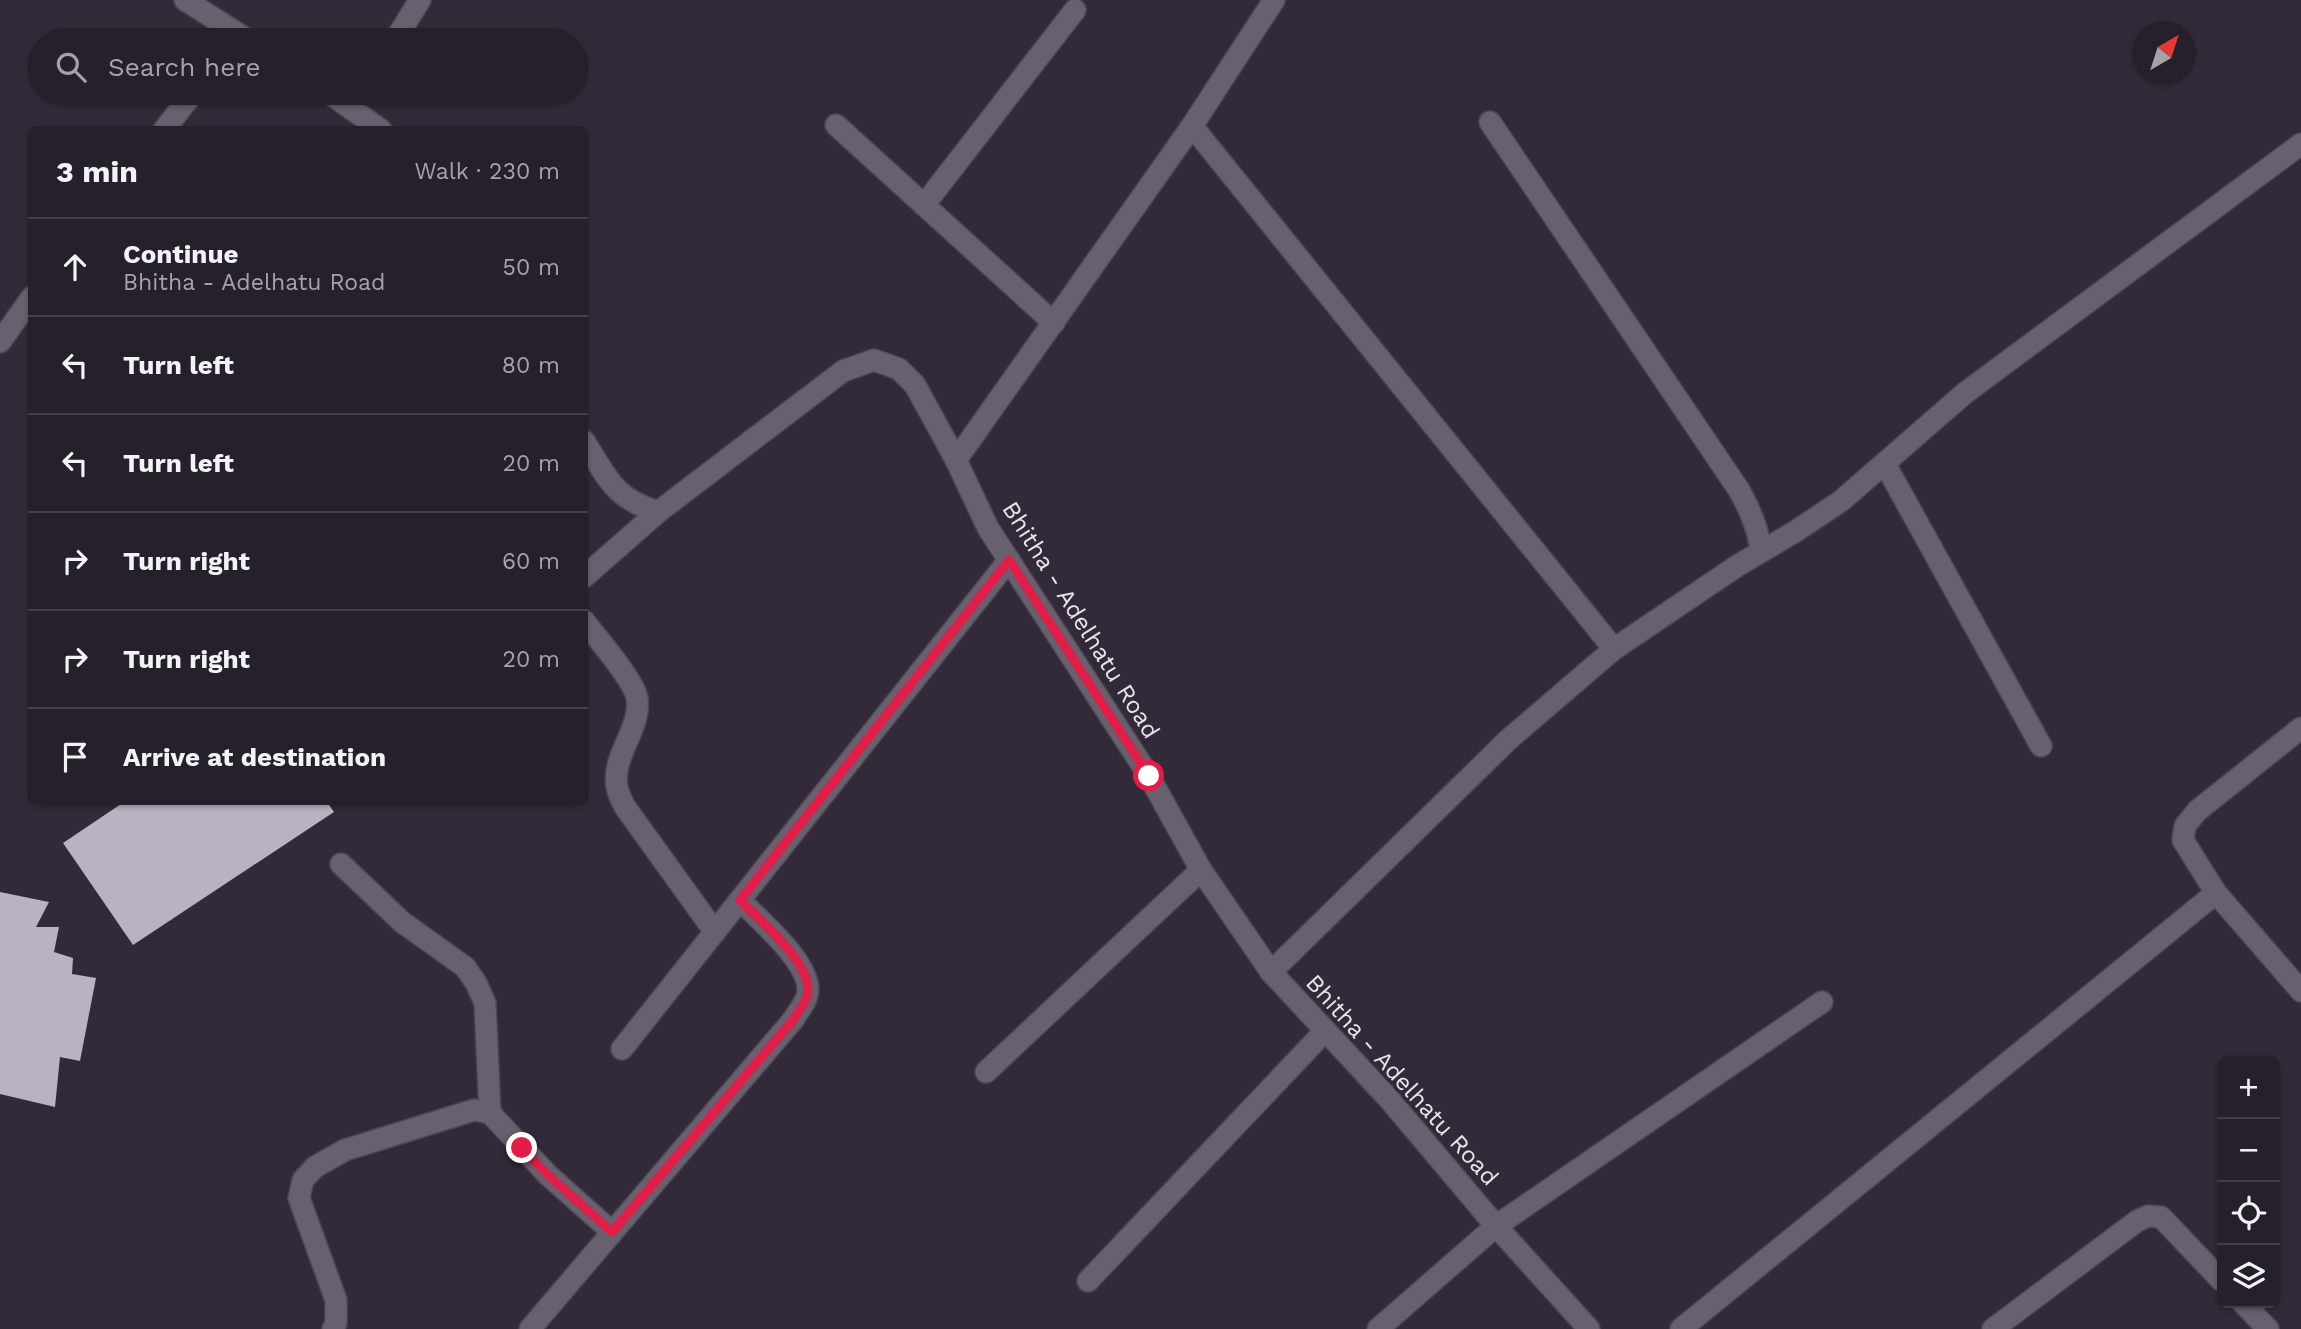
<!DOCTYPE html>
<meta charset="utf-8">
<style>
:root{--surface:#26202a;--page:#2e2832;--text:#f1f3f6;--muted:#a4a3a8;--line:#423e47}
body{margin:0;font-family:"Work Sans",sans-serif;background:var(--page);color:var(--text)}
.controls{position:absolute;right:21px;bottom:21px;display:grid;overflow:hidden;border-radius:10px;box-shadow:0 2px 5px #0004}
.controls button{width:63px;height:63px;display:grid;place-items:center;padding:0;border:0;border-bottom:2px solid var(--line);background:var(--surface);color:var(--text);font:35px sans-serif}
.compass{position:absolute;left:2133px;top:21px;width:63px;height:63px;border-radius:50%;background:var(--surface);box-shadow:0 2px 5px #0004;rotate:39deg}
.stop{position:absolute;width:21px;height:21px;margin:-16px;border:5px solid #e11d48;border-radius:50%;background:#fff}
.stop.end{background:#e11d48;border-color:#fff;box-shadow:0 2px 7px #0008}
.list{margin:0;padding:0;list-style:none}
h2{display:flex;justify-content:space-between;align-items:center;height:91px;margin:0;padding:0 28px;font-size:30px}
h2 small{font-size:23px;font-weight:400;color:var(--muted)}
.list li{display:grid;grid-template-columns:46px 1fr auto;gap:21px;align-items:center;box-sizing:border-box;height:98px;padding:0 28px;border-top:2px solid var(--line)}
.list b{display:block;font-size:26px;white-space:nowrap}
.list p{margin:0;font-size:23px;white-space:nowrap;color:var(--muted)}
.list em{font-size:23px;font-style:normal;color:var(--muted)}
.icon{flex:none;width:38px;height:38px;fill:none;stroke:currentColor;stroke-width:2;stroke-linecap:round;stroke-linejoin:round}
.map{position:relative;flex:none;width:2301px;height:1329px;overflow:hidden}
.search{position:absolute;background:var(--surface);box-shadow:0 2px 5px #0004;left:28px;top:28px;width:560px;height:77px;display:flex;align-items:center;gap:18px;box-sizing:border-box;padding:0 24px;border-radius:38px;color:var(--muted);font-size:26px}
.panel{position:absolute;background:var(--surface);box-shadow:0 2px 5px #0004;left:28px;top:126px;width:560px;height:679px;border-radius:10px}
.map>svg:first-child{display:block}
.building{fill:#bab1c2}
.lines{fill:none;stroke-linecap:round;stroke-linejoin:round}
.minor-casing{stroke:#4b4550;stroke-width:24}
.minor{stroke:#68606f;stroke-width:21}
.route{stroke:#e11d48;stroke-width:9}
.labels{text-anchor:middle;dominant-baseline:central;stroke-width:7;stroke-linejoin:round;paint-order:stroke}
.street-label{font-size:24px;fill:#e8e3ec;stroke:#322a38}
</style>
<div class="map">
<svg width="2301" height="1329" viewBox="0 0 2301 1329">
<rect width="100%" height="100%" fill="#322a38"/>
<g class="building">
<polygon points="124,802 327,802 334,812 133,945 63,843"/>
<polygon points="0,892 49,902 36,927 59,927 54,952 73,958 72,974 96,978 80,1061 60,1057 55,1107 0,1094"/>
</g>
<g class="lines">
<defs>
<g id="minor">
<polyline points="185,0 248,40"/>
<polyline points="395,40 420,0"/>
<polyline points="329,93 381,130"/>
<path d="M1490,122L1739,490C1750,510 1758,528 1761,551"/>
<polyline points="836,125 1054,323"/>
<polyline points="1192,126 1614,649"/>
<polyline points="164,130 193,93"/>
<polyline points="924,205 1075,10"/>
<polyline points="0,342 32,297"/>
<path d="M584,441C608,478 613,498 658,512L843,371L874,360L899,369L915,385L956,460L988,528L1149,776L1201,870L1271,972L1389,1099L1496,1226L1589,1329"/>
<polyline points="956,460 1192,126 1274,0"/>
<polyline points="1885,464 2041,746"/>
<polyline points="584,577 658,512"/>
<path d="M584,621C597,638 634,680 637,698C642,728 611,756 617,787C618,794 622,801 625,807L715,932"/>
<polyline points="341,864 402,922 465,967 476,983 485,1003 490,1113"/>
<polyline points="2216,893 2183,840 2185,826 2197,811 2301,728"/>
<polyline points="1271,972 1508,740 1614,649 1737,566 1796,531 1841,501 1965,393 2301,144"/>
<polyline points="622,1049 1009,560"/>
<polyline points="986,1072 1201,870"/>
<polyline points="1088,1281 1325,1031"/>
<polyline points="2243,1303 2268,1329"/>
<polyline points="333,1329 336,1323 336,1300 299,1198 303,1180 315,1167 345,1150 474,1110 490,1113 548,1175 612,1232"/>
<path d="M530,1329L793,1020C797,1013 805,1004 807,996C816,967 759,920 740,900"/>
<polyline points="1378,1329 1496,1226 1822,1002"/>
<polyline points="1681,1329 2216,893 2301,991"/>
<polyline points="1993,1329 2137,1221 2148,1216 2161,1217 2222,1281"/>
</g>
</defs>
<use href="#minor" class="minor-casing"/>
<use href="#minor" class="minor"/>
</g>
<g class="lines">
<path class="route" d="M522,1148L548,1175L612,1232L793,1020C797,1013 805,1004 807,996C816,966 759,920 740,900L1009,560L1149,776"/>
</g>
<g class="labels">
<g class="street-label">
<text transform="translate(1081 620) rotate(58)">Bhitha - Adelhatu Road</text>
<text transform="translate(1402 1080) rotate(48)">Bhitha - Adelhatu Road</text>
</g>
</g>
</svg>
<div class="controls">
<button>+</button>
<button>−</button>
<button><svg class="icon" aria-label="locate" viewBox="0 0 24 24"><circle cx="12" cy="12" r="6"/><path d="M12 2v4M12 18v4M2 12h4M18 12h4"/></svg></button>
<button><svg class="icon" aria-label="layers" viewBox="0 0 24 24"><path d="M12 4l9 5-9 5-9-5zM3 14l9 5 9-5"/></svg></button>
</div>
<svg class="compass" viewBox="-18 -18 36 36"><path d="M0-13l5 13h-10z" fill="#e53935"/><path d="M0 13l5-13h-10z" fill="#a4a3a8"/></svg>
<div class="stop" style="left:1149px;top:776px"></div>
<div class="stop end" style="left:522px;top:1148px"></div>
<div class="search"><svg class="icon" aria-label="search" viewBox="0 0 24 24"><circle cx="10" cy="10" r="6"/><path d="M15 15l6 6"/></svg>Search here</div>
<section class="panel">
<h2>3 min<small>Walk · 230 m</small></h2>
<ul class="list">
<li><svg class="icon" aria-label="ahead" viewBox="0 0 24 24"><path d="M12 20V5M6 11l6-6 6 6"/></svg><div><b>Continue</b><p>Bhitha - Adelhatu Road</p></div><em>50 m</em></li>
<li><svg class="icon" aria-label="left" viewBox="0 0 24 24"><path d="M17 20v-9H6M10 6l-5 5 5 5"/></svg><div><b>Turn left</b></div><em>80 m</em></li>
<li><svg class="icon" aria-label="left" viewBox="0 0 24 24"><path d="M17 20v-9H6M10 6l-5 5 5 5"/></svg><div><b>Turn left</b></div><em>20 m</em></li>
<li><svg class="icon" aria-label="right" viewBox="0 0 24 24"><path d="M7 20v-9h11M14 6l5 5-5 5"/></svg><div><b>Turn right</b></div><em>60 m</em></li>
<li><svg class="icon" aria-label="right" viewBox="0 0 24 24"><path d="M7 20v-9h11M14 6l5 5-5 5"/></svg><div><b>Turn right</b></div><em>20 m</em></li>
<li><svg class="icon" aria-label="arrive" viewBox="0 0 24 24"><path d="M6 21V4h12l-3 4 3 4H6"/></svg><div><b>Arrive at destination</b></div></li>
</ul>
</section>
</div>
